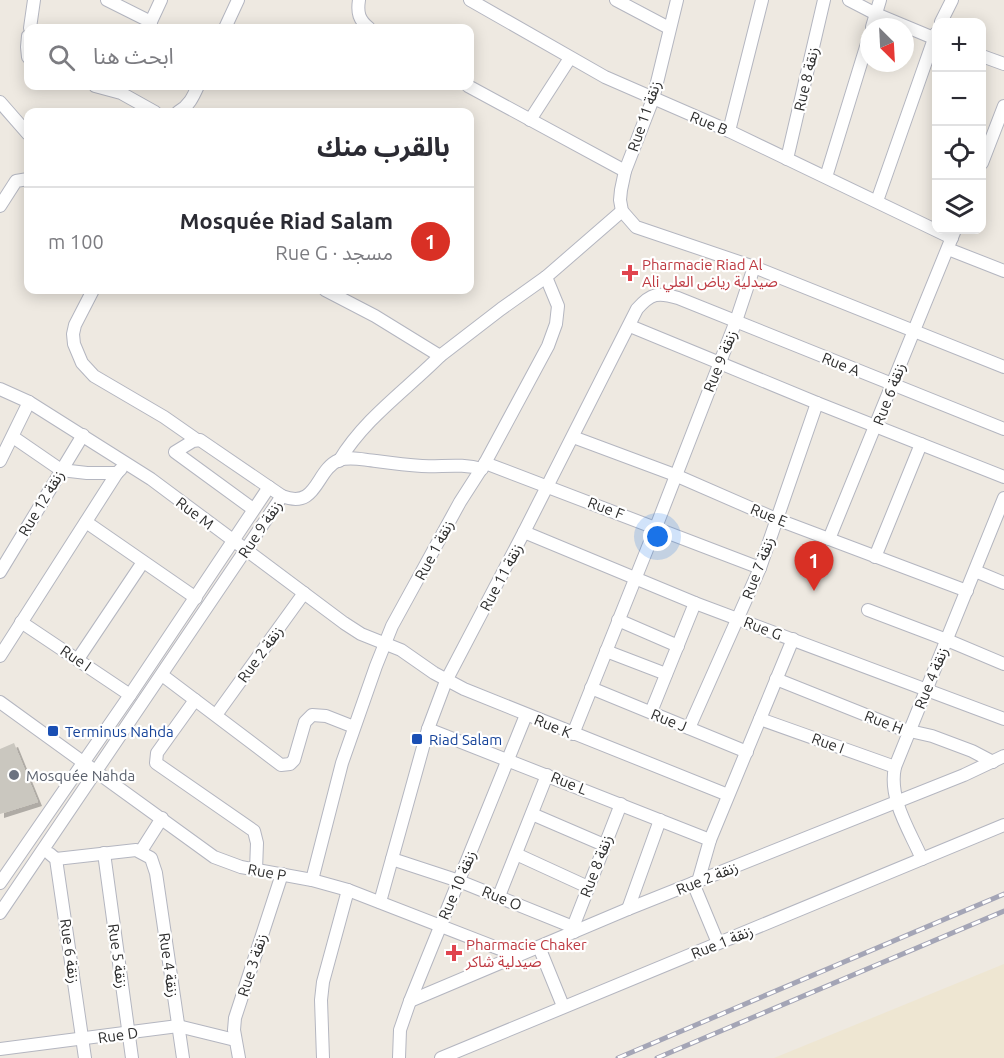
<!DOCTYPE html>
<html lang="ar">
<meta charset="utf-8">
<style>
:root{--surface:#fff;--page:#f7f7f7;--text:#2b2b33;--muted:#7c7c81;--line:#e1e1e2;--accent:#d93025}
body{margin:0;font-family:Ubuntu,"Noto Sans Arabic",sans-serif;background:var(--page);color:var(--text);direction:rtl}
.controls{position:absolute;right:18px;top:18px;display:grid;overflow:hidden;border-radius:12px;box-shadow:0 3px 15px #0003}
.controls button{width:54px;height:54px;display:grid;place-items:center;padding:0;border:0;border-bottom:2px solid var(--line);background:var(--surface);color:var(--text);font:30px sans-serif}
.compass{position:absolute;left:860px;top:18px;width:54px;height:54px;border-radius:50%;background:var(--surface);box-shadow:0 3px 15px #0003;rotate:156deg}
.you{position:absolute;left:658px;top:537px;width:21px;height:21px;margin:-15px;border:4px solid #fff;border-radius:50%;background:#1a73e8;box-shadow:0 0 0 9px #1a73e833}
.badge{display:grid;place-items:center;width:39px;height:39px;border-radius:50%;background:var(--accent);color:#fff;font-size:20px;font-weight:700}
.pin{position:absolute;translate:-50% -50px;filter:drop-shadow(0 2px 3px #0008)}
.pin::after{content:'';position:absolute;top:32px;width:21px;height:18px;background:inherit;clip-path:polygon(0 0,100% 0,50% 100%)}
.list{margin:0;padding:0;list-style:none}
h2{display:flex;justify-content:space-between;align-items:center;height:78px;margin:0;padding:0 24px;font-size:26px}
h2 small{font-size:20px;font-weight:400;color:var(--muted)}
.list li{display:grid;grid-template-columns:39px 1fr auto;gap:18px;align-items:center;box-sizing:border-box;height:108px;padding:0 24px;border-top:2px solid var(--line)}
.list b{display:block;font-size:22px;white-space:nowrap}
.list p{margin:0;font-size:20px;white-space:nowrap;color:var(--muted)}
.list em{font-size:20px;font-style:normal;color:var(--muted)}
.icon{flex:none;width:33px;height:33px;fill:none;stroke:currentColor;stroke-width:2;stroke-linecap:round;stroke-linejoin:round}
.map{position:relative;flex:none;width:1004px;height:1058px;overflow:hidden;direction:ltr}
.search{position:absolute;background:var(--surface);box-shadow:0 3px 15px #0003;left:24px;top:24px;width:450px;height:66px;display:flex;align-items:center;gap:15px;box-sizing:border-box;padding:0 21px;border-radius:12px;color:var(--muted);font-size:22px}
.panel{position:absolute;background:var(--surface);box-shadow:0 3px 15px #0003;left:24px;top:108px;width:450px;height:186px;border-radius:12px;direction:rtl}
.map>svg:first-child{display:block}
.education{fill:#eee6d2}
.building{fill:#cac7bf;filter:url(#shadow)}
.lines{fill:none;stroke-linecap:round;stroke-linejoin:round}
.street-casing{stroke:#b4b6c0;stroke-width:14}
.street{stroke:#fff;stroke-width:12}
.rail-casing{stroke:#a4a5b6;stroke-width:5}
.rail{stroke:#fff;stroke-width:3;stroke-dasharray:9;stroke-linecap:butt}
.health-dot{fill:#e0444e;stroke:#fff;stroke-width:2}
.transit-dot{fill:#1a4fb4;stroke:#fff;stroke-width:2}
.worship-dot{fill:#6b7280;stroke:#fff;stroke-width:2}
.labels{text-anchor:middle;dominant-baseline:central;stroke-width:4.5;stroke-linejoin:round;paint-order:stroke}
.street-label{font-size:15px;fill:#2d2d2d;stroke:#fff}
.health-label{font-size:15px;fill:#be3a42;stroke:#fff;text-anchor:start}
.transit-label{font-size:15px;fill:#164399;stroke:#fff;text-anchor:start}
.worship-label{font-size:15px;fill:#5b616d;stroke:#fff;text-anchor:start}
</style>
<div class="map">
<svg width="1004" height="1058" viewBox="0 0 1004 1058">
<defs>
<filter id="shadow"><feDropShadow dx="4" dy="4" stdDeviation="0" flood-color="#0004"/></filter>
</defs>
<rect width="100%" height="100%" fill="#eee9e1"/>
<polygon class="education" points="1004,964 1004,1058 774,1058"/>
<polygon class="building" points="14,743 38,802 0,814 0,749"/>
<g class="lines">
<defs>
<g id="street">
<polyline points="107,0 151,22"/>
<path d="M359,0C357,13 359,20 369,28"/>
<polyline points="470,0 605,77 729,131 952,238"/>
<polyline points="616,0 669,28"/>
<polyline points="677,0 653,99 625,171 621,190 620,200 622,211 636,227 754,267 1004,367"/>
<polyline points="849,0 876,14 936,39"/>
<polyline points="941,22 952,0"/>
<polyline points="872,27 880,0"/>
<polyline points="30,28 34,0"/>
<polyline points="148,28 161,0"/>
<polyline points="225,28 238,0"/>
<polyline points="28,36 27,47 28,57"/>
<polyline points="982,56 1004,64"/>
<polyline points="95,86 121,93 155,112"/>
<polyline points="468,86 625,171"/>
<polyline points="0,102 28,134"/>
<path d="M178,112C189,106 193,97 198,86"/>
<polyline points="530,120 570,58"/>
<polyline points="729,131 762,0"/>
<polyline points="787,159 824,0"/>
<polyline points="982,163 1004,106"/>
<polyline points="826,177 869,37"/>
<polyline points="877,201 936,33"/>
<polyline points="0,206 16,181 28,179"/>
<polyline points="948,249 1004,271"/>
<polyline points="93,290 75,325 73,334 74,344 82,363 94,376 164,417 197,440"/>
<polyline points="325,290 375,316 440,356 501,309 546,277 622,211"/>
<polyline points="630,326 817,403 1004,477"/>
<polyline points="0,389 29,402 151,479 344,623 361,634 401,650 434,673 464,689 728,795"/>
<polyline points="13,437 61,470 87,473 117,473 121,469"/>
<polyline points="573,437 675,475 776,519 967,591"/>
<polyline points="0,461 29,402"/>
<path d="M339,461C365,418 405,391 440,356"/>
<polyline points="485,463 760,568"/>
<path d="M253,509L175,452L193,441L200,440L282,496C318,510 315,470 339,460C351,456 363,460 376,461C391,463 407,465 422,466C442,467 462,463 482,469"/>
<polyline points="86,522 196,598"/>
<polyline points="524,532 695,603 1004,719"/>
<polyline points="829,539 955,230"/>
<polyline points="875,557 921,444"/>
<polyline points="975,571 1004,583"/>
<polyline points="0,572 83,435"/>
<polyline points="868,610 947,640 1004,664"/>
<polyline points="618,620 678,646"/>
<polyline points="21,622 130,695"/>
<polyline points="606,651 666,674"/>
<polyline points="0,656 117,473"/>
<polyline points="78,659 143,562"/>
<polyline points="162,675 281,765 290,764 294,760 305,722 312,715 326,716 354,727"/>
<polyline points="776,679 901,729 932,736 972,751 993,762"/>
<polyline points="591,688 747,752"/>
<polyline points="195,700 157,753 156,763 254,831 257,843 256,870"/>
<polyline points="0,702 214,857 241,867 312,880 348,890 518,956"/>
<polyline points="651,712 695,603"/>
<polyline points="216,715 304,593"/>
<polyline points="760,719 895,767"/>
<polyline points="689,728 760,568 817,403"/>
<polyline points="428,729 710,840"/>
<polyline points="573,734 656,527 736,321 754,267"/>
<polyline points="532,814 604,845"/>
<polyline points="141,851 162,818"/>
<polyline points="104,853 132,1058"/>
<polyline points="50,854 56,859 85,1058"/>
<polyline points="516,854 588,887"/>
<polyline points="56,859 136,850 151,858 156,873 183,1058"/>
<polyline points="392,859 459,881 573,927 574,932"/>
<path d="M922,859C910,831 888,799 895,767L1004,498"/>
<polyline points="312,880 342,763 376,666 392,626 460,502 485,463 548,346 556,324 558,306 546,277"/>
<polyline points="698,882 710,840 793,639"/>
<polyline points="0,883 130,695 269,487"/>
<polyline points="693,883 718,943"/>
<polyline points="499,896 547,775"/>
<path d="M380,902L428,729L446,681L524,532L637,309C651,293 658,292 678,298L1004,429"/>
<polyline points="628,909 660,820"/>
<polyline points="0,913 282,496"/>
<polyline points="573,927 621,804"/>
<polyline points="539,947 563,1006"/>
<polyline points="410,1001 628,909 964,775 1004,756"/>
<polyline points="0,1049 178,1026 235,1040"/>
<polyline points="239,1058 234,1030 235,1018 282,874"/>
<polyline points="323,1058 321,1000 323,982 348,890"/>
<polyline points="399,1058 400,1030 410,1001 526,715"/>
<polyline points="441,1058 1004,825"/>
</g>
</defs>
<use href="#street" class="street-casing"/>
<use href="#street" class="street"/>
<defs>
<g id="rail">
<polyline points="618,1058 1004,894"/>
<polyline points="657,1058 1004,911"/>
</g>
</defs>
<use href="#rail" class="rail-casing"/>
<use href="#rail" class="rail"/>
</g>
<g class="health-dot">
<path d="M627 264h6v6h6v6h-6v6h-6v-6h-6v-6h6z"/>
<path d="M451 944h6v6h6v6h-6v6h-6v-6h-6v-6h6z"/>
</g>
<g class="transit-dot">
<rect x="47" y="725" width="12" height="12" rx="3"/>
<rect x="411" y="733" width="12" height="12" rx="3"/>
</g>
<circle class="worship-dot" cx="14" cy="775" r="6"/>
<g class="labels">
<g class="street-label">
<text transform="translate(806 79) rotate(-77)">Rue 8 زنقة</text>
<text transform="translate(644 116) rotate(-71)">Rue 11 زنقة</text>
<text transform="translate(709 123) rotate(22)">Rue B</text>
<text transform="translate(720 361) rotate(-68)">Rue 9 زنقة</text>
<text transform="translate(841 364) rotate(22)">Rue A</text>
<text transform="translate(889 394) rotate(-69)">Rue 6 زنقة</text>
<text transform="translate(41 503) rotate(-59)">Rue 12 زنقة</text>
<text transform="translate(606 508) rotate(21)">Rue F</text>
<text transform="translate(195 513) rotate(37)">Rue M</text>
<text transform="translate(769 515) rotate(22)">Rue E</text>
<text transform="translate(260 529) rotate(-56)">Rue 9 زنقة</text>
<text transform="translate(434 550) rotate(-62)">Rue 1 زنقة</text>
<text transform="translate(758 568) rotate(-69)">Rue 7 زنقة</text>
<text transform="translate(501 577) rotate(-62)">Rue 11 زنقة</text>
<text transform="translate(763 628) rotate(21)">Rue G</text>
<text transform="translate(260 654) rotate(-54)">Rue 2 زنقة</text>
<text transform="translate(76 658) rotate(34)">Rue I</text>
<text transform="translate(931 678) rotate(-68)">Rue 4 زنقة</text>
<text transform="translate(669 720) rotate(22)">Rue J</text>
<text transform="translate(884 722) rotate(21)">Rue H</text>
<text transform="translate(553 726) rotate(22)">Rue K</text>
<text transform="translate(828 743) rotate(20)">Rue I</text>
<text transform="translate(569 783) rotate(22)">Rue L</text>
<text transform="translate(596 866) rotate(-69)">Rue 8 زنقة</text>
<text transform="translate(267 872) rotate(10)">Rue P</text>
<text transform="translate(707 878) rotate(-22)">Rue 2 زنقة</text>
<text transform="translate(457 885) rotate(-67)">Rue 10 زنقة</text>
<text transform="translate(502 898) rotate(22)">Rue O</text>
<text transform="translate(722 942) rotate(-22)">Rue 1 زنقة</text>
<text transform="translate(70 951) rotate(82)">Rue 6 زنقة</text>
<text transform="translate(118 956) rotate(82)">Rue 5 زنقة</text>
<text transform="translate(169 965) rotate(82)">Rue 4 زنقة</text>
<text transform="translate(252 965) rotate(-72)">Rue 3 زنقة</text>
<text transform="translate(118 1035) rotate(-8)">Rue D</text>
</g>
<g class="health-label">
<text x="642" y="264">Pharmacie Riad Al<tspan x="642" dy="17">Ali صيدلية رياض العلي</tspan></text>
<text x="466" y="944">Pharmacie Chaker<tspan x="466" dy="17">صيدلية شاكر</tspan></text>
</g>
<g class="transit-label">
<text x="65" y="731">Terminus Nahda</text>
<text x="429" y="739">Riad Salam</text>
</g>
<g class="worship-label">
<text x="26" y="775">Mosquée Nahda</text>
</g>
</g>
</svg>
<div class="controls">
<button>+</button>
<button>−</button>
<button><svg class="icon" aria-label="locate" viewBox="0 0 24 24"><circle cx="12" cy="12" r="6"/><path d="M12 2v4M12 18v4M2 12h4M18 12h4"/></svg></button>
<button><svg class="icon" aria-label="layers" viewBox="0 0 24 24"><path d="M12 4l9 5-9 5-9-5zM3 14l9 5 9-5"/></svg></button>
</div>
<svg class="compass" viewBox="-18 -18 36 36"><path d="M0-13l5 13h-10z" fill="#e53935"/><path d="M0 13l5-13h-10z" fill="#7c7c81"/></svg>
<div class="you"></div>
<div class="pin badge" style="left:814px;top:591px">1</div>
<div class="search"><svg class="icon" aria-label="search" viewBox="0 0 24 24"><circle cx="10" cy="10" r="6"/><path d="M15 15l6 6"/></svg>ابحث هنا</div>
<section class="panel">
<h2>بالقرب منك<small></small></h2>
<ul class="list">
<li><span class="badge">1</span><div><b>Mosquée Riad Salam</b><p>مسجد · Rue G</p></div><em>100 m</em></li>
</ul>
</section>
</div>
